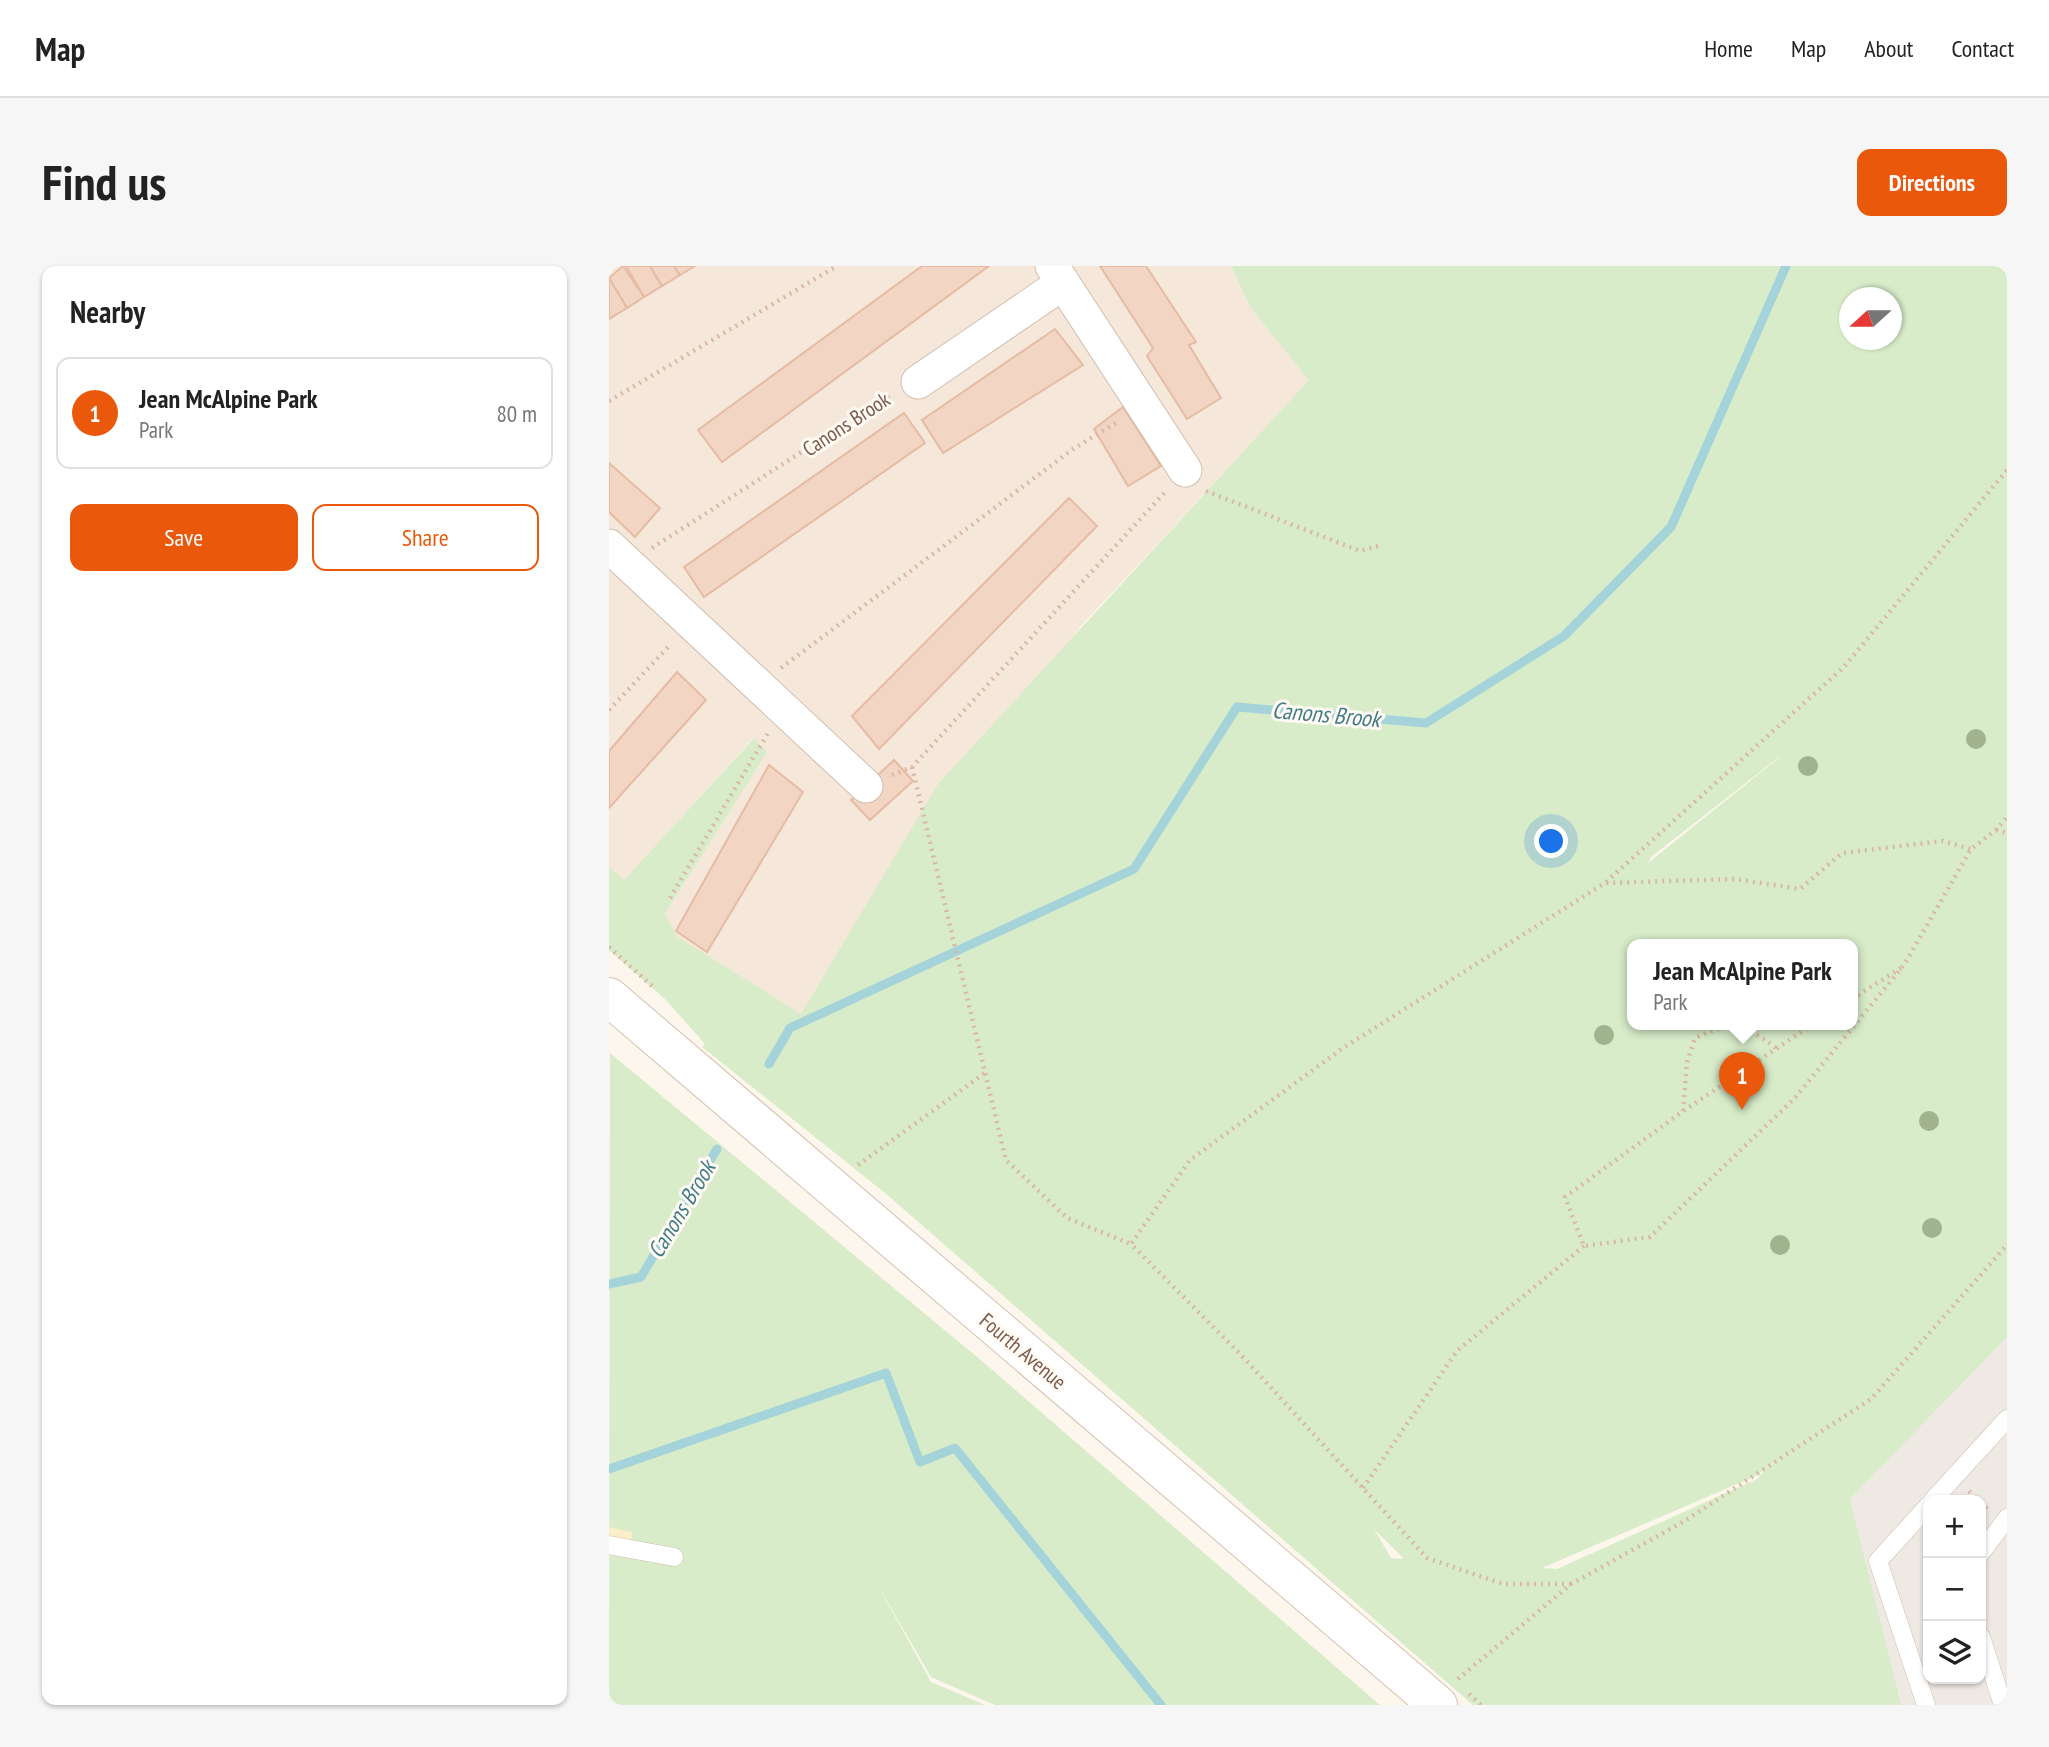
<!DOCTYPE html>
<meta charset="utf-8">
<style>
:root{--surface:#fff;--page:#f6f6f6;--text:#222;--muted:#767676;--line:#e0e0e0;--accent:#ea580c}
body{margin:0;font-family:"PT Sans Narrow",sans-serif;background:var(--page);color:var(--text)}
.controls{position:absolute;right:21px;bottom:21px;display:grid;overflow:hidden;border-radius:14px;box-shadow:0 2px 5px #0004}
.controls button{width:63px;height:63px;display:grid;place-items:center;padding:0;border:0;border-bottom:2px solid var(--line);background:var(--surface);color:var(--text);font:35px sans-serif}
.compass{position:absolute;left:1230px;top:21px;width:63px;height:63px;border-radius:50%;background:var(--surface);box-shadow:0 2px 5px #0004;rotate:249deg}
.you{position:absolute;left:943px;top:576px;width:24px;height:24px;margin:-18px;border:5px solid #fff;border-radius:50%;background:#1a73e8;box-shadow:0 0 0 10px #1a73e833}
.badge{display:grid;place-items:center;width:46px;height:46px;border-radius:50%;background:var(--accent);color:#fff;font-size:23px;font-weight:700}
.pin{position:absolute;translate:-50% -58px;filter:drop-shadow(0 2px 4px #0008)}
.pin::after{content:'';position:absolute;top:37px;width:24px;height:21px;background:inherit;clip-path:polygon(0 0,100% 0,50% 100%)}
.popup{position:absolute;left:1018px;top:673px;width:231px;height:91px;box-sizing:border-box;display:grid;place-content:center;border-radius:14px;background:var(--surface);filter:drop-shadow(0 2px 5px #0005);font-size:23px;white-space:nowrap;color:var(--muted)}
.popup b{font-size:26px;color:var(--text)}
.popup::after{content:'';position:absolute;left:50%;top:100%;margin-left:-14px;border:14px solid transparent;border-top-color:var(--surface)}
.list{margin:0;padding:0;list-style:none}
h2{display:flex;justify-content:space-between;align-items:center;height:91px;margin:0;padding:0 28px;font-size:30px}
h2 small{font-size:23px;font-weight:400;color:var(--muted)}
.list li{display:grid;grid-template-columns:46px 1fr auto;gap:21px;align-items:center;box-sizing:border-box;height:112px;margin:0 14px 14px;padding:0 14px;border:2px solid var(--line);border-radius:14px}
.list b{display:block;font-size:26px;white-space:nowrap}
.list p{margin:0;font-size:23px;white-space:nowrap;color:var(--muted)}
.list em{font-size:23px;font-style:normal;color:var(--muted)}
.actions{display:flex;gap:14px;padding:21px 28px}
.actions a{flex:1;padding:16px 0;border:2px solid var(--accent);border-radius:14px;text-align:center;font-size:24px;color:var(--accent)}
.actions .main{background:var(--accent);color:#fff}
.icon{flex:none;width:38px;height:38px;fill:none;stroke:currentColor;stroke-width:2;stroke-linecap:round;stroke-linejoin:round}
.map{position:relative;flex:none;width:1398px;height:1439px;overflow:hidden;border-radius:14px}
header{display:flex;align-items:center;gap:42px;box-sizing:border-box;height:98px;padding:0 35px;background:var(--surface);border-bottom:2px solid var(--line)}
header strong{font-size:33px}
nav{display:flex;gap:38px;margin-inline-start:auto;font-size:24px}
.intro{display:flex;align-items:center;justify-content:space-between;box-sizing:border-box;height:168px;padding:0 42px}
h1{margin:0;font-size:49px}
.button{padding:18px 32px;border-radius:14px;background:var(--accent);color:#fff;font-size:24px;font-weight:700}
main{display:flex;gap:42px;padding:0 42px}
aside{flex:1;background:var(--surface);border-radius:14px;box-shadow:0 2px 5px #0004}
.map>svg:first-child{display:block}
.residential{fill:#f5e8da}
.industrial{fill:#efe9e4;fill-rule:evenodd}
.green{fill:#d8ecc9;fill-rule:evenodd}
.sand{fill:#fcefc7}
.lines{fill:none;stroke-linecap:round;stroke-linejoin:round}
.stream{stroke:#a5d3da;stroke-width:9}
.building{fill:#f3d5c3;stroke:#e6bba3;stroke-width:2}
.lane-casing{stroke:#d1beb0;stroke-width:19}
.street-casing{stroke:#d1beb0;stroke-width:35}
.secondary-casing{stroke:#d6c0b0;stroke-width:40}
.path{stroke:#d9b8a5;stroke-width:4.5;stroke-dasharray:2 5;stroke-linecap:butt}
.lane{stroke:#fff;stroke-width:18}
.street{stroke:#fff;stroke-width:33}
.secondary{stroke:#fff;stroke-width:38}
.tree{fill:#a0b28e}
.labels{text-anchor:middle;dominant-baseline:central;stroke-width:6;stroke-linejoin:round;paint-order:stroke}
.street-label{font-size:21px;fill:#7a5c4d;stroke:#fffaf3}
.water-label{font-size:23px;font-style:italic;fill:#437c86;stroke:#fffaf3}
</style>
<header>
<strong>Map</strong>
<nav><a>Home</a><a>Map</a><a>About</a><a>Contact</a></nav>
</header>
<div class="intro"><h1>Find us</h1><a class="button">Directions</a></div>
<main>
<aside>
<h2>Nearby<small></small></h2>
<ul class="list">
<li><span class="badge">1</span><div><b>Jean McAlpine Park</b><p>Park</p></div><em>80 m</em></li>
</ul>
<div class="actions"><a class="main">Save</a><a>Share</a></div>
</aside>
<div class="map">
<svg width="1398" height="1439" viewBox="0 0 1398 1439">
<rect width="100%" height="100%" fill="#fdf6ec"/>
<polygon class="residential" points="0,0 622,0 641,41 701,114 472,360 192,749 69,671 56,648 157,486 144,472 15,615 0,601"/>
<path class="industrial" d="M1398,1070V1439H1291L1241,1233ZM1319,1234H1372V1413H1319Z"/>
<g class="green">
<path d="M622,0H1398V1071L1241,1233L1292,1439H864L276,927L93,781L96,778L57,734L0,684V601L15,614L145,472L158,486L56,648L69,671L192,748L329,518L700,114L641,41ZM1240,32H1282V74H1240ZM1170,491H1171L1039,597L1042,591ZM1023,678H1243V758H1023ZM1160,1200L1148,1213L948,1303L933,1302L1149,1209ZM765,1263L794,1292V1293L782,1292Z"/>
<polygon points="1,787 373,1095 771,1439 386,1439 322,1411 266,1314 322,1416 376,1439 0,1439"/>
</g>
<polygon class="sand" points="0,1261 23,1266 22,1275 0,1271"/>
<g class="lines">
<g class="stream">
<polyline points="160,798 181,762 525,603 628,441 817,457 955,370 1062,261 1177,0"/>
<polyline points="0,1018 32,1011 108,883"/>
<polyline points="0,1203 277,1107 311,1196 346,1182 552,1439"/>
</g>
</g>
<g class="building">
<polygon points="14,0 35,31 18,42 0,12"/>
<polygon points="17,0 41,0 53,20 35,31"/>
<polygon points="41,0 65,0 71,9 53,20"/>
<polygon points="65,0 86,0 71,9"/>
<polygon points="313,0 380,0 113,196 89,164"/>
<polygon points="491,0 537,0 587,76 580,79 612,132 578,153 538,90 544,82"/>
<polygon points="0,12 18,42 0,53"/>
<polygon points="446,63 474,99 334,187 313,154"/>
<polygon points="514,141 552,200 519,220 485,163"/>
<polygon points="295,147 316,177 95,331 75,301"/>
<polygon points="0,197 51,242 26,271 0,246"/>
<polygon points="460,232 488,260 270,483 243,450"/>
<polygon points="68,406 97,434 0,542 0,485"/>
<polygon points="285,494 304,515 261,554 242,534"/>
<polygon points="160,499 194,526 98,686 67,665"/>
</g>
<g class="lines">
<defs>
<g id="lane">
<polyline points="1324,1234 1398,1153"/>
<polyline points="0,1279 65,1291"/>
<polyline points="1372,1287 1398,1252"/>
<polyline points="1372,1371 1394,1439"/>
<polyline points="1317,1439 1269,1295 1319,1240"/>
</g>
<g id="street">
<polyline points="443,0 576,204"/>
<polyline points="309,116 454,17"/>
<polyline points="0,280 257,520"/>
</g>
<polyline id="secondary" points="0,731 829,1439"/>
</defs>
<use href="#lane" class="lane-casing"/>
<use href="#street" class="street-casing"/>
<use href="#secondary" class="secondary-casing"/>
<g class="path">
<polyline points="0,135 228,0"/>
<polyline points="597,225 751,285 770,280"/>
<polyline points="43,282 283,128"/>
<polyline points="172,402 464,183 510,155"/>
<polyline points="0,444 62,378"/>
<polyline points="303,501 397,894 458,952 522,978"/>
<polyline points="283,509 303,501 558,224"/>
<polyline points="1387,564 1398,567"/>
<polyline points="997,616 1235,401 1398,204"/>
<polyline points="61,632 159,467"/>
<polyline points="0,681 44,721"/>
<polyline points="1243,733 1292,702"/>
<polyline points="1204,758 1073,846 956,931 975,980 1041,971 1185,833 1295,699 1362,583 1387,564 1398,551"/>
<path d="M1074,845L1078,796L1086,772C1125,754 1134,758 1167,782"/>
<polyline points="249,899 376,807"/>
<polyline points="754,1222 848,1085 975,980"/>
<polyline points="1360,1225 1369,1234"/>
<polyline points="1372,1236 1379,1244"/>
<polyline points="962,1318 894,1318 818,1292 632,1089 522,978 581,894 734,782 996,617 1126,613 1191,623 1233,587 1334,575 1362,583"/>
<polyline points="849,1413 962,1318 1074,1256 1262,1133 1398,979"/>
<polyline points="860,1428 872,1439"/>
</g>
<use href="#lane" class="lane"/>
<use href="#street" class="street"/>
<use href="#secondary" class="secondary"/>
</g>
<g class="tree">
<circle cx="1367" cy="473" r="10"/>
<circle cx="1199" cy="500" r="10"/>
<circle cx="995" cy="769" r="10"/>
<circle cx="1320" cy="855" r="10"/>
<circle cx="1323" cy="962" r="10"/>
<circle cx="1171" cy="979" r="10"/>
</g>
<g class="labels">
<g class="street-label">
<text transform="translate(237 158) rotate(-33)">Canons Brook</text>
<text transform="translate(414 1085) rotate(40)">Fourth Avenue</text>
</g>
<g class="water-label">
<text transform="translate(717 448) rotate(5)">Canons Brook</text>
<text transform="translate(72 943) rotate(-59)">Canons Brook</text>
</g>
</g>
</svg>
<div class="controls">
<button>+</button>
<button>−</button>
<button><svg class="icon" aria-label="layers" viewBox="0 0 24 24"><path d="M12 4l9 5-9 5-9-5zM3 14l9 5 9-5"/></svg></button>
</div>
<svg class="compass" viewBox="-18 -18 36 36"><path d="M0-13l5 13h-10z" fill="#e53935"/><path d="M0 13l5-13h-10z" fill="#767676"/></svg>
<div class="you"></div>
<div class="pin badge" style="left:1133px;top:844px">1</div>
<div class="popup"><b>Jean McAlpine Park</b>Park</div>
</div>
</main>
